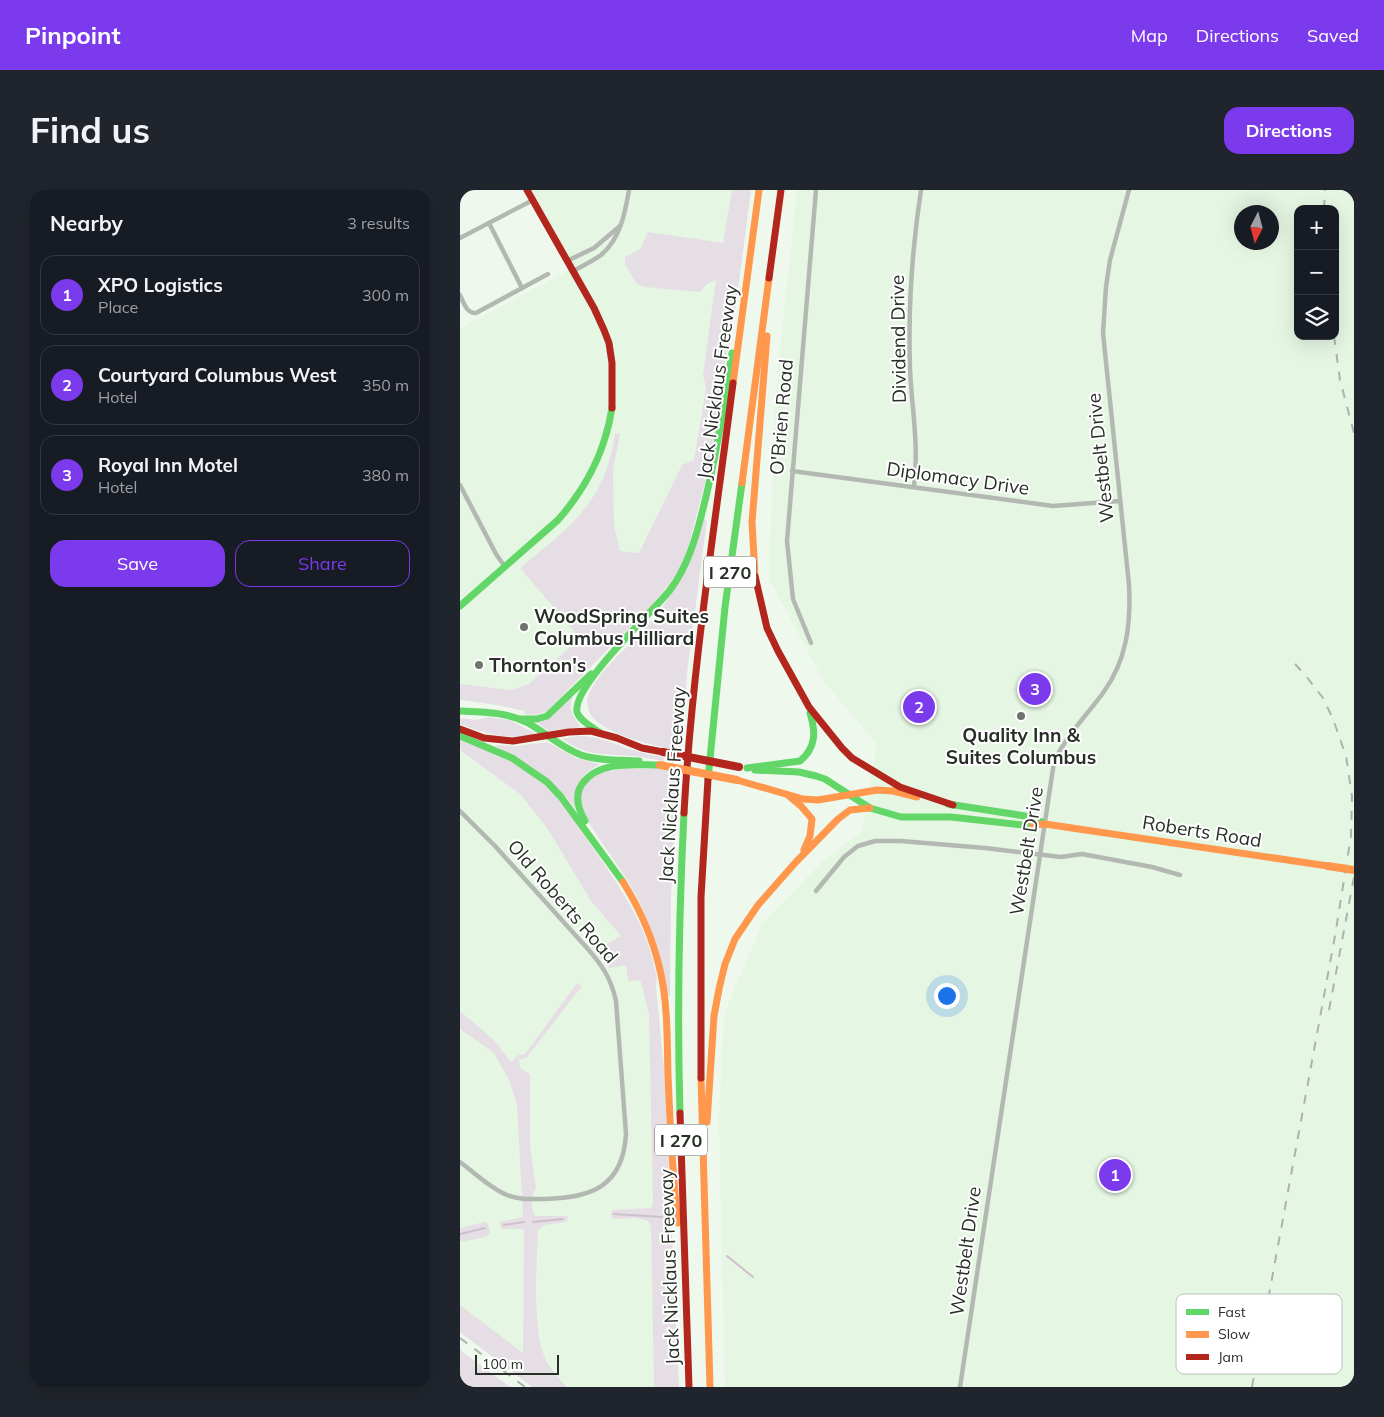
<!DOCTYPE html>
<meta charset="utf-8">
<style>
:root{--surface:#171b24;--page:#20242c;--text:#f1f3f6;--muted:#9ea1a6;--line:#363941;--accent:#7c3aed}
body{margin:0;font-family:Mulish,sans-serif;background:var(--page);color:var(--text)}
.controls{position:absolute;right:15px;top:15px;display:grid;overflow:hidden;border-radius:10px;box-shadow:0 5px 20px #0002}
.controls button{width:45px;height:45px;display:grid;place-items:center;padding:0;border:0;border-bottom:1px solid var(--line);background:var(--surface);color:var(--text);font:25px sans-serif}
.compass{position:absolute;left:774px;top:15px;width:45px;height:45px;border-radius:50%;background:var(--surface);box-shadow:0 5px 20px #0002;rotate:186deg}
.scale{position:absolute;left:15px;bottom:12px;width:84px;box-sizing:border-box;padding-left:5px;border:2px solid #282f27;border-top:0;font-size:14px;line-height:18px;white-space:nowrap;color:#282f27;-webkit-text-stroke:4px #fff;paint-order:stroke}
.you{position:absolute;left:486px;top:805px;width:18px;height:18px;margin:-12px;border:4px solid #fff;border-radius:50%;background:#1a73e8;box-shadow:0 0 0 8px #1a73e833}
.badge{display:grid;place-items:center;width:32px;height:32px;border-radius:50%;background:var(--accent);color:#fff;font-size:16px;font-weight:700}
.pin{position:absolute;translate:-50% -50%;border:2px solid #fff;box-shadow:0 1px 5px #0006}
.list{margin:0;padding:0;list-style:none}
h2{display:flex;justify-content:space-between;align-items:center;height:65px;margin:0;padding:0 20px;font-size:21px}
h2 small{font-size:16px;font-weight:400;color:var(--muted)}
.list li{display:grid;grid-template-columns:32px 1fr auto;gap:15px;align-items:center;box-sizing:border-box;height:80px;margin:0 10px 10px;padding:0 10px;border:1px solid var(--line);border-radius:15px}
.list b{display:block;font-size:19px;white-space:nowrap}
.list p{margin:0;font-size:16px;white-space:nowrap;color:var(--muted)}
.list em{font-size:16px;font-style:normal;color:var(--muted)}
.actions{display:flex;gap:10px;padding:15px 20px}
.actions a{flex:1;padding:11px 0;border:1px solid var(--accent);border-radius:15px;text-align:center;font-size:18px;color:var(--accent)}
.actions .main{background:var(--accent);color:#fff}
.icon{flex:none;width:28px;height:28px;fill:none;stroke:currentColor;stroke-width:2;stroke-linecap:round;stroke-linejoin:round}
.map{position:relative;flex:none;width:894px;height:1197px;overflow:hidden;border-radius:15px}
header{display:flex;align-items:center;gap:30px;box-sizing:border-box;height:70px;padding:0 25px;background:var(--accent);color:#fff}
header strong{font-size:24px}
nav{display:flex;gap:28px;margin-inline-start:auto;font-size:18px}
.intro{display:flex;align-items:center;justify-content:space-between;box-sizing:border-box;height:120px;padding:0 30px}
h1{margin:0;font-size:35px}
.button{padding:12px 22px;border-radius:15px;background:var(--accent);color:#fff;font-size:18px;font-weight:700}
main{display:flex;gap:30px;padding:0 30px}
aside{flex:1;background:var(--surface);border-radius:15px;box-shadow:0 5px 20px #0002}
.map>svg:first-child{display:block}
.built{fill:#e5f6e3;fill-rule:evenodd}
.green{fill:#e5dee4}
.lines{fill:none;stroke-linecap:round;stroke-linejoin:round}
.stream{stroke:#cebfcd;stroke-width:2}
.street{stroke:#b3b8b2;stroke-width:4.5}
.fast{stroke:#63d668;stroke-width:7}
.slow{stroke:#ff974d;stroke-width:7}
.jam{stroke:#b3261e;stroke-width:7}
.rail{stroke:#adb3ac;stroke-width:2;stroke-dasharray:9 9;stroke-linecap:butt}
.slow-bridge{stroke:#ff974d;stroke-width:8}
.jam-bridge{stroke:#b3261e;stroke-width:8}
.poi-dot{fill:#6d756c;stroke:#fff;stroke-width:2}
.labels{text-anchor:middle;dominant-baseline:central;stroke-width:4;stroke-linejoin:round;paint-order:stroke}
.shield{fill:#fff;stroke:#686d68;stroke-width:1}
.shield-label{font-size:18px;font-weight:bold;fill:#282f27}
.street-label{font-size:19px;fill:#282f27;stroke:#fff}
.poi-label{font-size:19px;font-weight:bold;fill:#282f27;stroke:#fff;text-anchor:start}
.key{fill:#fff;stroke:#bec1be;stroke-width:1}
.key-label{font-size:14px;fill:#282f27}
</style>
<header>
<strong>Pinpoint</strong>
<nav><a>Map</a><a>Directions</a><a>Saved</a></nav>
</header>
<div class="intro"><h1>Find us</h1><a class="button">Directions</a></div>
<main>
<aside>
<h2>Nearby<small>3 results</small></h2>
<ul class="list">
<li><span class="badge">1</span><div><b>XPO Logistics</b><p>Place</p></div><em>300 m</em></li>
<li><span class="badge">2</span><div><b>Courtyard Columbus West</b><p>Hotel</p></div><em>350 m</em></li>
<li><span class="badge">3</span><div><b>Royal Inn Motel</b><p>Hotel</p></div><em>380 m</em></li>
</ul>
<div class="actions"><a class="main">Save</a><a>Share</a></div>
</aside>
<div class="map">
<svg width="894" height="1197" viewBox="0 0 894 1197">
<rect width="100%" height="100%" fill="#eef8ed"/>
<g class="built">
<polygon points="67,0 272,0 263,53 188,42 180,59 247,94 257,90 243,185 246,198 234,270 222,275 179,363 160,361 154,335 153,280 160,244 155,244 144,287 130,313 104,341 120,448 69,494 51,500 0,494 0,138 112,79"/>
<path d="M337,0H894V1197H265L259,931L264,825L302,734L363,671L403,640L417,554L363,490L309,388L316,202ZM838,19H875V146H838ZM782,22H812V52H782Z"/>
<polygon points="0,560 60,604 87,638 131,711 161,746 135,761 166,775 168,791 179,789 189,824 193,1016 191,1018 153,1020 155,1029 177,1028 188,1031 191,1037 194,1197 107,1197 93,1182 82,1159 77,1126 78,1040 84,1035 107,1032 107,1026 75,1026 72,1020 73,1002 76,998 59,870 67,867 122,796 117,793 65,864 58,865 51,872 34,850 0,821"/>
<polygon points="0,839 34,863 50,892 57,916 63,1028 40,1032 42,1039 64,1039 63,1163 0,1115"/>
</g>
<g class="green">
<path d="M272,0H291L275,122L268,156L257,231L247,285L228,358L221,376L210,393L190,417L87,521L77,525L65,524L64,521C43,516 21,512 0,510V494L51,500L69,494L120,448L60,378C91,352 127,327 143,288C149,275 152,258 155,244H160L153,280L154,335L160,361L179,363L222,275L234,270L246,198L243,185L256,90L247,94L240,102L185,97L177,94L165,74V67L180,59L188,42L263,53Z"/>
<path d="M244,329L247,330L228,474L220,561C198,557 143,544 131,525C128,521 128,515 127,510C134,484 164,461 182,442C191,432 200,421 208,409C226,386 234,356 244,329Z"/>
<path d="M113,506C107,522 114,525 121,537L89,541L77,533Z"/>
<path d="M29,527L49,530L75,543C50,552 24,543 0,534V528L15,530Z"/>
<path d="M117,546C139,546 152,553 172,560C182,563 192,565 203,567L204,571C193,569 183,567 173,566C142,563 131,568 102,549Z"/>
<path d="M0,549C28,561 57,571 81,592C101,609 115,632 130,654C156,691 182,727 193,771C195,780 198,788 196,797L204,878L219,1197H194L191,1037L188,1031L177,1028L155,1029L151,1027V1022L153,1020L191,1018L193,1015L189,824L180,790L168,791L166,775L150,778L134,761L161,746L131,711L87,638L60,604L0,560Z"/>
<polygon points="87,552 116,568 140,574 127,582 117,594 115,619 107,608 34,555 57,556"/>
<path d="M193,578L218,583L211,704L210,806H207C201,777 196,749 184,722C170,689 146,661 128,631C122,619 117,608 125,595C138,575 172,580 193,578Z"/>
<path d="M117,793L122,796L67,867L59,870L60,878L70,884V955L76,998C71,1006 71,1018 75,1026H108L107,1032L84,1035L78,1040C77,1073 73,1128 82,1159C86,1174 96,1186 107,1197H72L0,1142V1115L63,1163L64,1039H41L40,1032L63,1027L57,916L50,892L34,863L0,839V821L34,850L51,872L58,865L65,864Z"/>
<polygon points="24,1032 28,1034 30,1043 26,1047 0,1052 0,1038"/>
<polygon points="0,1160 50,1197 0,1197"/>
</g>
<g class="lines">
<g class="stream">
<polyline points="154,1024 202,1027"/>
<polyline points="73,1032 103,1029"/>
<polyline points="44,1035 64,1032"/>
<polyline points="0,1044 25,1038"/>
<polyline points="267,1066 293,1087"/>
</g>
<g class="street">
<polyline points="29,33 62,98"/>
<polyline points="0,48 73,10"/>
<polyline points="107,71 134,58 160,36"/>
<path d="M113,81C122,76 133,71 141,65C160,49 165,24 169,0"/>
<path d="M0,105C4,113 6,123 16,123L88,84"/>
<polyline points="332,281 593,316 660,311"/>
<polyline points="0,295 36,364 45,377"/>
<path d="M454,297C459,255 452,220 450,179C448,119 452,59 461,0"/>
<polyline points="351,453 333,409 327,351 356,0"/>
<path d="M0,621L35,656L127,758C142,775 151,788 156,811L166,944C163,996 132,1008 85,1009C72,1009 59,1010 47,1005C30,998 15,983 0,972"/>
<polyline points="356,701 384,667 398,656 415,651 441,651 525,658 601,667 622,664 692,677 720,685"/>
<path d="M500,1197L594,572C606,546 626,526 643,503C667,470 671,434 669,395L643,143L646,97L650,70L669,0"/>
</g>
<g class="fast">
<path d="M0,416L98,330C127,297 145,262 152,218"/>
<path d="M0,521C24,522 47,522 68,533C86,543 102,558 121,565C139,571 160,570 179,571"/>
<polyline points="60,529 77,529 87,526 131,484"/>
<path d="M139,542C132,537 119,530 117,522C112,496 193,422 210,400C228,376 236,347 243,319C256,268 264,215 272,163"/>
<polyline points="0,546 52,568 87,592 101,607 163,692"/>
<path d="M287,578L340,571C356,558 356,542 350,523"/>
<polyline points="295,580 339,582 356,586 365,589 410,618 441,627 491,627 562,635 573,635"/>
<polyline points="248,589 265,417 282,293"/>
<polyline points="488,614 565,626 582,632"/>
<path d="M125,631C118,619 114,606 122,594C139,570 175,575 200,575"/>
<path d="M220,923C217,823 219,723 224,623"/>
</g>
<g class="slow">
<polyline points="273,193 299,0"/>
<polyline points="282,293 309,88"/>
<polyline points="295,386 292,332 307,146"/>
<polyline points="277,590 343,609 358,610 417,600 433,601 457,607"/>
<polyline points="329,606 341,616 352,629 350,646 344,660"/>
<polyline points="573,635 585,634 868,676"/>
<path d="M163,692C180,719 193,749 200,780C208,814 207,850 208,885C210,935 212,984 218,1033"/>
<polyline points="241,888 250,1197"/>
<polyline points="247,932 254,826 259,799 265,774 275,749 298,715 335,673 378,629 390,620 410,618"/>
</g>
<g class="jam">
<polyline points="67,0 134,118 144,140 149,153 152,173 152,218"/>
<polyline points="309,88 321,0"/>
<polyline points="295,386 307,438 318,461 349,517 382,558 392,568 440,597 493,615"/>
<polyline points="0,539 24,548 53,551 109,542 131,541 157,548 182,558 203,562"/>
<path d="M224,623C232,479 255,335 273,193"/>
<polyline points="241,888 241,707 248,589"/>
<polyline points="220,923 229,1197"/>
</g>
<g class="rail">
<polyline points="864,19 865,0"/>
<polyline points="874,146 880,190 894,243"/>
<polyline points="869,820 894,687"/>
<polyline points="0,1148 65,1197"/>
<polyline points="792,1197 875,746 891,646 892,606 886,566 873,529 863,508 846,486 835,474"/>
</g>
<g class="slow-bridge">
<polyline points="200,575 277,590"/>
<polyline points="868,676 894,680"/>
</g>
<polyline class="jam-bridge" points="203,562 279,577"/>
</g>
<g class="poi-dot">
<circle cx="64" cy="437" r="5"/>
<circle cx="19" cy="475" r="5"/>
<circle cx="561" cy="526" r="5"/>
</g>
<g class="labels">
<g class="shield">
<rect x="244" y="366.5" width="52" height="31" rx="4"/>
<rect x="195" y="934.5" width="52" height="31" rx="4"/>
</g>
<g class="shield-label">
<text x="270" y="382">I 270</text>
<text x="221" y="950">I 270</text>
</g>
<g class="street-label">
<text transform="translate(438 149) rotate(-91)">Dividend Drive</text>
<text transform="translate(257 192) rotate(-82)">Jack Nicklaus Freeway</text>
<text transform="translate(321 227) rotate(-85)">O'Brien Road</text>
<text transform="translate(640 268) rotate(-96)">Westbelt Drive</text>
<text transform="translate(498 288) rotate(8)">Diplomacy Drive</text>
<text transform="translate(212 595) rotate(-86)">Jack Nicklaus Freeway</text>
<text transform="translate(742 641) rotate(9)">Roberts Road</text>
<text transform="translate(566 661) rotate(-81)">Westbelt Drive</text>
<text transform="translate(103 711) rotate(49)">Old Roberts Road</text>
<text transform="translate(505 1061) rotate(-82)">Westbelt Drive</text>
<text transform="translate(209 1077) rotate(-92)">Jack Nicklaus Freeway</text>
</g>
<g class="poi-label">
<text x="74" y="426">WoodSpring Suites<tspan x="74" dy="22">Columbus Hilliard</tspan></text>
<text x="29" y="475">Thornton's</text>
<text x="561" y="545" text-anchor="middle">Quality Inn &amp;<tspan x="561" dy="22">Suites Columbus</tspan></text>
</g>
</g>
<rect x="716" y="1104" width="166" height="80" rx="8" class="key"/>
<rect x="726" y="1119" width="23" height="6" fill="#63d668"/>
<rect x="726" y="1141" width="23" height="7" fill="#ff974d"/>
<rect x="726" y="1164" width="23" height="6" fill="#b3261e"/>
<g class="key-label">
<text x="758" y="1127">Fast</text>
<text x="758" y="1149">Slow</text>
<text x="758" y="1172">Jam</text>
</g>
</svg>
<div class="controls">
<button>+</button>
<button>−</button>
<button><svg class="icon" aria-label="layers" viewBox="0 0 24 24"><path d="M12 4l9 5-9 5-9-5zM3 14l9 5 9-5"/></svg></button>
</div>
<svg class="compass" viewBox="-18 -18 36 36"><path d="M0-13l5 13h-10z" fill="#e53935"/><path d="M0 13l5-13h-10z" fill="#9ea1a6"/></svg>
<div class="scale">100 m</div>
<div class="you"></div>
<div class="pin badge" style="left:655px;top:985px">1</div>
<div class="pin badge" style="left:459px;top:517px">2</div>
<div class="pin badge" style="left:575px;top:499px">3</div>
</div>
</main>
